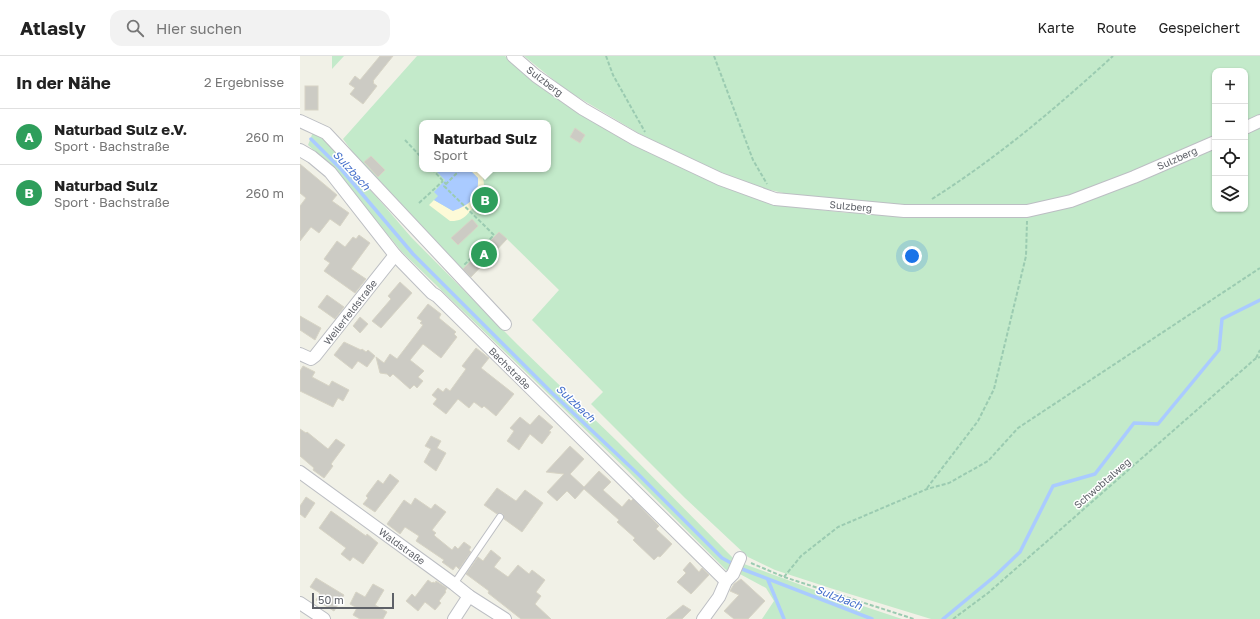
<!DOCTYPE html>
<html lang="de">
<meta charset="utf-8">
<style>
:root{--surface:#fff;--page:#f2f2f2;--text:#222;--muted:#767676;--line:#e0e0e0;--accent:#2563eb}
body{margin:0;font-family:"Golos Text",sans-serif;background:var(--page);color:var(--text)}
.controls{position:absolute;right:12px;top:12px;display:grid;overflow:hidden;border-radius:8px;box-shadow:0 1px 3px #0004}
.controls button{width:36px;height:36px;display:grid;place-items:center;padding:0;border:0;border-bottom:1px solid var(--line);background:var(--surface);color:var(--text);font:20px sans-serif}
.scale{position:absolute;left:12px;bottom:10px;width:82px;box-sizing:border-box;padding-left:4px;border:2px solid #5e6168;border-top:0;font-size:11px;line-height:14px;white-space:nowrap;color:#5e6168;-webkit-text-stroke:3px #fff;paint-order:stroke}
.you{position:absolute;left:612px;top:200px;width:14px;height:14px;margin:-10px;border:3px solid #fff;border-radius:50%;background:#1a73e8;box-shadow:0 0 0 6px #1a73e833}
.badge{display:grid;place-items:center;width:26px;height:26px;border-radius:50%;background:var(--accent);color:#fff;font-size:13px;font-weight:700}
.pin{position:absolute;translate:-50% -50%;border:2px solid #fff;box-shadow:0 1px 4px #0006}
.popup{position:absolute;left:119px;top:64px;width:132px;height:52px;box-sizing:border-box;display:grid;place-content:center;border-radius:8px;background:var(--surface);filter:drop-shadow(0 1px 3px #0005);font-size:13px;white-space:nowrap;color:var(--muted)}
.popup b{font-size:15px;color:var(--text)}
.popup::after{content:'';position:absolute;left:50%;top:100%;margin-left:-8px;border:8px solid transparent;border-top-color:var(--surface)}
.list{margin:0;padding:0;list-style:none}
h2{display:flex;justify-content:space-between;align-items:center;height:52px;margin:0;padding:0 16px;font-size:17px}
h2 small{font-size:13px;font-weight:400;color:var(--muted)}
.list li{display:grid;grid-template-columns:26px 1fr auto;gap:12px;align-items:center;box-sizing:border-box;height:56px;padding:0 16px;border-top:1px solid var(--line)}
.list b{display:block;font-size:15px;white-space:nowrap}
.list p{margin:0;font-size:13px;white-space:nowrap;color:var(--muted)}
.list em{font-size:13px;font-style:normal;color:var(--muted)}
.icon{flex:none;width:22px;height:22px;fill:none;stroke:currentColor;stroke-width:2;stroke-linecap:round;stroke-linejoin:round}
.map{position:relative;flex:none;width:960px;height:563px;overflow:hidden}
header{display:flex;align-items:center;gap:24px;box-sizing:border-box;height:56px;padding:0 20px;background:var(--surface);border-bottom:1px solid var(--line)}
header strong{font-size:19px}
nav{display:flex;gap:22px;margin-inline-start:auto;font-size:14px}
.search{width:280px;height:36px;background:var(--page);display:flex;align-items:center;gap:10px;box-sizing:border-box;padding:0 14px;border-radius:12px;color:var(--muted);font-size:15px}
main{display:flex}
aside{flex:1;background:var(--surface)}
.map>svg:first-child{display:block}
.green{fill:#c3eaca;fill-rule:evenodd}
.sand{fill:#fdfad7}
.water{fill:#aacbff}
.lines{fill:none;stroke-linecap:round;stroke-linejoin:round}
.stream{stroke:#aacbff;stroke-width:3.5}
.building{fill:#cccbc4;stroke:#d7d4c5}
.service-casing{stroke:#bcbec3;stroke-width:8}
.minor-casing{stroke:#bcbec3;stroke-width:14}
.path{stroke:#9bcbb1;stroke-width:2;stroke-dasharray:4 2;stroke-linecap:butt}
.service{stroke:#fff;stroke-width:6}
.minor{stroke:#fff;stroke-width:12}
.labels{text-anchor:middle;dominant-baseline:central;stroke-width:3;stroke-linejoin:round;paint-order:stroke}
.street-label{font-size:10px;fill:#5e6168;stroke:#fff}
.water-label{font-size:11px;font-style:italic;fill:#446fcb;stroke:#fff}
</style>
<header>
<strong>Atlasly</strong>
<div class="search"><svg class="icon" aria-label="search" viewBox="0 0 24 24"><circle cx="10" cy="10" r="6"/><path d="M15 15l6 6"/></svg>Hier suchen</div>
<nav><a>Karte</a><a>Route</a><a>Gespeichert</a></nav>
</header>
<main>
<aside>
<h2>In der Nähe<small>2 Ergebnisse</small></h2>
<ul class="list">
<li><span class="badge" style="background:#2e9e5b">A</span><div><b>Naturbad Sulz e.V.</b><p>Sport · Bachstraße</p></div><em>260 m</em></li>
<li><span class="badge" style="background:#2e9e5b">B</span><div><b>Naturbad Sulz</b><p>Sport · Bachstraße</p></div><em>260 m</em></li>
</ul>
</aside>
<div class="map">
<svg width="960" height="563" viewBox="0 0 960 563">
<rect width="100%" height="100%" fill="#f1f1e7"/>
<g class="green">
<polygon points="32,0 44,0 32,13"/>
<path d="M117,0H205L233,24L460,141L512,153L548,157L703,159L740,157L915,90V153H945V77L960,70V563H631L530,532L475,514L448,501L385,442L291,348L303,336L232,264L259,234L207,183L170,221L77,122L57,102L43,83ZM122,67H248V113H122Z"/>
<polygon points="224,0 960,0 960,59 945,66 945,15 915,15 915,80 831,118 770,140 739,147 703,150 549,148 513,144 462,132 423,118 350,84 266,34"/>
<polygon points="13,76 24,83 32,92 81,146 111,181 218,289 319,387 434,503 428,515 425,513 327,414 102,196 32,111 8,89"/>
<polygon points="444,508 512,533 602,563 462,563 474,545 466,532 438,517"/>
</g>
<path class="sand" d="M169,113H177C190,126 183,143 171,154C168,158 163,163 159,164C156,165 152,165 150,165L129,149L134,144L153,155L178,122Z"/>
<path class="water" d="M134,113H169L178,122C179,141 170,149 153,155L134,144L138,140L134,136L145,124Z"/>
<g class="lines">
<g class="stream">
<polyline points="11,83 41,113 113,198 252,337 339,419 422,502 442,513 572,563"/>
<polyline points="468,524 484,563"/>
<polyline points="643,563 695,520 720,496 753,430 795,418 834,367 858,368 919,294 922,263 960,244"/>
</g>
</g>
<g class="building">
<polygon points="80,0 93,0 73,25 74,26 73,27 77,30 63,48 50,38 55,32 49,28 55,20 60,24"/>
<rect x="5" y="30" width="13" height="24"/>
<polygon points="275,72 285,79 280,87 270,81"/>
<polygon points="71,100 85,114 78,121 64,106"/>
<polygon points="0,108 37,139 32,145 49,157 40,170 30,163 19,177 11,171 0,185 0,150 6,142 0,137"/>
<polygon points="172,163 178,170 158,189 151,182"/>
<polygon points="199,176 207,183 171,221 163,213"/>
<polygon points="59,179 70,187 51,213 66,223 55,237 24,215 30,207 24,203 37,185 45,191 53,181 56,183"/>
<polygon points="100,226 112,237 81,272 72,265 91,243 88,240"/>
<polygon points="27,239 44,251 35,263 18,251"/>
<polygon points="128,248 141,258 139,262 156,276 154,278 157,281 141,302 123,288 110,304 124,315 118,321 123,325 117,332 114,329 110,333 93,318 90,321 87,318 80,317 76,301 84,307 90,298 97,303 123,269 120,267 122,265 117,262"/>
<polygon points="0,260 21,272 15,284 0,274"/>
<polygon points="60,261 68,268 60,277 53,270"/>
<polygon points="44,286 61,294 62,293 66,296 68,294 75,300 67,311 58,305 52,313 34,299"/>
<polygon points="176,292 189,302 181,312 214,338 196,360 184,350 182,352 174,346 169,352 158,343 146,358 133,348 137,343 132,339 138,332 143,336 146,332 150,335 166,313 162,310"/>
<polygon points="3,310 15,316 12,321 29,330 32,325 49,334 43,345 38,342 33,351 0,335 0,315"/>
<polygon points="239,359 253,371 249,375 251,376 242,388 230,378 219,394 207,385 214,375 210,372 220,361 230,369"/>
<polygon points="0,373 6,377 7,376 28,393 36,383 45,389 31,408 33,410 24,422 13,414 14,412 0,400"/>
<polygon points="131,380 141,385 137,392 146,397 136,415 124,406 131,393 125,390"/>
<polygon points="270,390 284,403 270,418 284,431 299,415 311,426 303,434 322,451 329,443 331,445 333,443 359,470 356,473 372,488 360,501 358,500 354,504 333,484 335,482 317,466 319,464 284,433 275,443 267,435 257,445 247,436 264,418 246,416"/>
<polygon points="90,418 99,425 75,456 63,448 68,442 66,440 78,424 83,428"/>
<polygon points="197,432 216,445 225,434 243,447 222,476 204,463 203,458 200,457 197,458 184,449"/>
<polygon points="6,441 15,447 5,462 0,458 0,450"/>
<polygon points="115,442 131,453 135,448 146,456 132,474 136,477 134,479 136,481 152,494 155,490 158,493 164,486 171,491 169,494 171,496 159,513 156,510 153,514 142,506 144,504 116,485 119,480 105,471 100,478 87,468 104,444 111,449"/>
<polygon points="31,455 66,480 67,478 78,487 63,508 53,501 50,505 41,498 46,492 19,472"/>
<polygon points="191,494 201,502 194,511 208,521 218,509 229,518 232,514 245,524 236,536 241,540 235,548 251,563 221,563 188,537 189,535 166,518 178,501 183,505"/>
<polygon points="390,506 399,516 402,512 409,519 391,538 377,526 386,517 383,514"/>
<polygon points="16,522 44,539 34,555 16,544 20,537 10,531"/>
<polygon points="441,523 465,545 448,563 434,563 424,555 439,539 430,535 434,528"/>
<polygon points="128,524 132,527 133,526 135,527 136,525 147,532 145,535 146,536 139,545 141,547 135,554 125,546 118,555 106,545 112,538 115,541"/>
<polygon points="73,528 84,534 75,549 87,556 83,563 60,563 53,559 57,552 50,548 56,536 65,541"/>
<polygon points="383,549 391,554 382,563 366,563"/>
</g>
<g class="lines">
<defs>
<polyline id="service" points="154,528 200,461"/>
<g id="minor">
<polyline points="213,0 236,20 283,53 335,83 420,123 475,143 604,155 727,155 771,145 834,121 915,86"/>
<polyline points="0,65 26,77 205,268"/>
<polyline points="945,72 960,65"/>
<polyline points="0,94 12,101 30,116 95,199 132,237 137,240 426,525"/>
<polyline points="0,298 11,303 15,300 95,199"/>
<polyline points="0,416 154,528 169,540 205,563"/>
<polyline points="0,547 24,563"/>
<polyline points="154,563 169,540"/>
<polyline points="403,563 419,541 426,525 433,518 440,502"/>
</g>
</defs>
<use href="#service" class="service-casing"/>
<use href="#minor" class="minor-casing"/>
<g class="path">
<polyline points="306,0 313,19 345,76"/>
<polyline points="414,0 453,104 467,128"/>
<polyline points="105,84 122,102"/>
<polyline points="132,113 146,128"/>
<polyline points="161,113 144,130 194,179 164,209"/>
<path d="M632,143C697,102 756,52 813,0"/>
<polyline points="119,147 143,125"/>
<polyline points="956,302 960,294"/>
<polyline points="627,432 678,365 694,333 726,200 727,165"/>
<polyline points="451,507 484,521 614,563"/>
<polyline points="484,521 501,500 538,471 627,433 649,427 688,405 718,372 960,212"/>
<polyline points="653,563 688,537 955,303 960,301"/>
</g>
<use href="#service" class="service"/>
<use href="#minor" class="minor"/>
</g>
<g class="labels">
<g class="street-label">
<text transform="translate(245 25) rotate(37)">Sulzberg</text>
<text transform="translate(877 102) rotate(-24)">Sulzberg</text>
<text transform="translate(551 150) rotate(5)">Sulzberg</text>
<text transform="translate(50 256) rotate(-52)">Weilerfeldstraße</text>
<text transform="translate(210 312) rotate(45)">Bachstraße</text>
<text transform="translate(802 427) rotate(-41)">Schwobtalweg</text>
<text transform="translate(102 490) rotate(36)">Waldstraße</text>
</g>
<g class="water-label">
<text transform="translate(52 114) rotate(48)">Sulzbach</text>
<text transform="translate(276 347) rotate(43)">Sulzbach</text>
<text transform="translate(539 541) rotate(21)">Sulzbach</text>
</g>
</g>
</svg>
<div class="controls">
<button>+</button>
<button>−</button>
<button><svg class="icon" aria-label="locate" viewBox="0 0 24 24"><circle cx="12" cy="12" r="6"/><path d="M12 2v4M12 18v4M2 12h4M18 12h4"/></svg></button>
<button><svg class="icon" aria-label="layers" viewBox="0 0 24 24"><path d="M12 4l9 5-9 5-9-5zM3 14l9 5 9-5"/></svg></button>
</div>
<div class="scale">50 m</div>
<div class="you"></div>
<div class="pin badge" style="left:184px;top:198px;background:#2e9e5b">A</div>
<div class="pin badge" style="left:185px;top:144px;background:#2e9e5b">B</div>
<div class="popup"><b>Naturbad Sulz</b>Sport</div>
</div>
</main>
